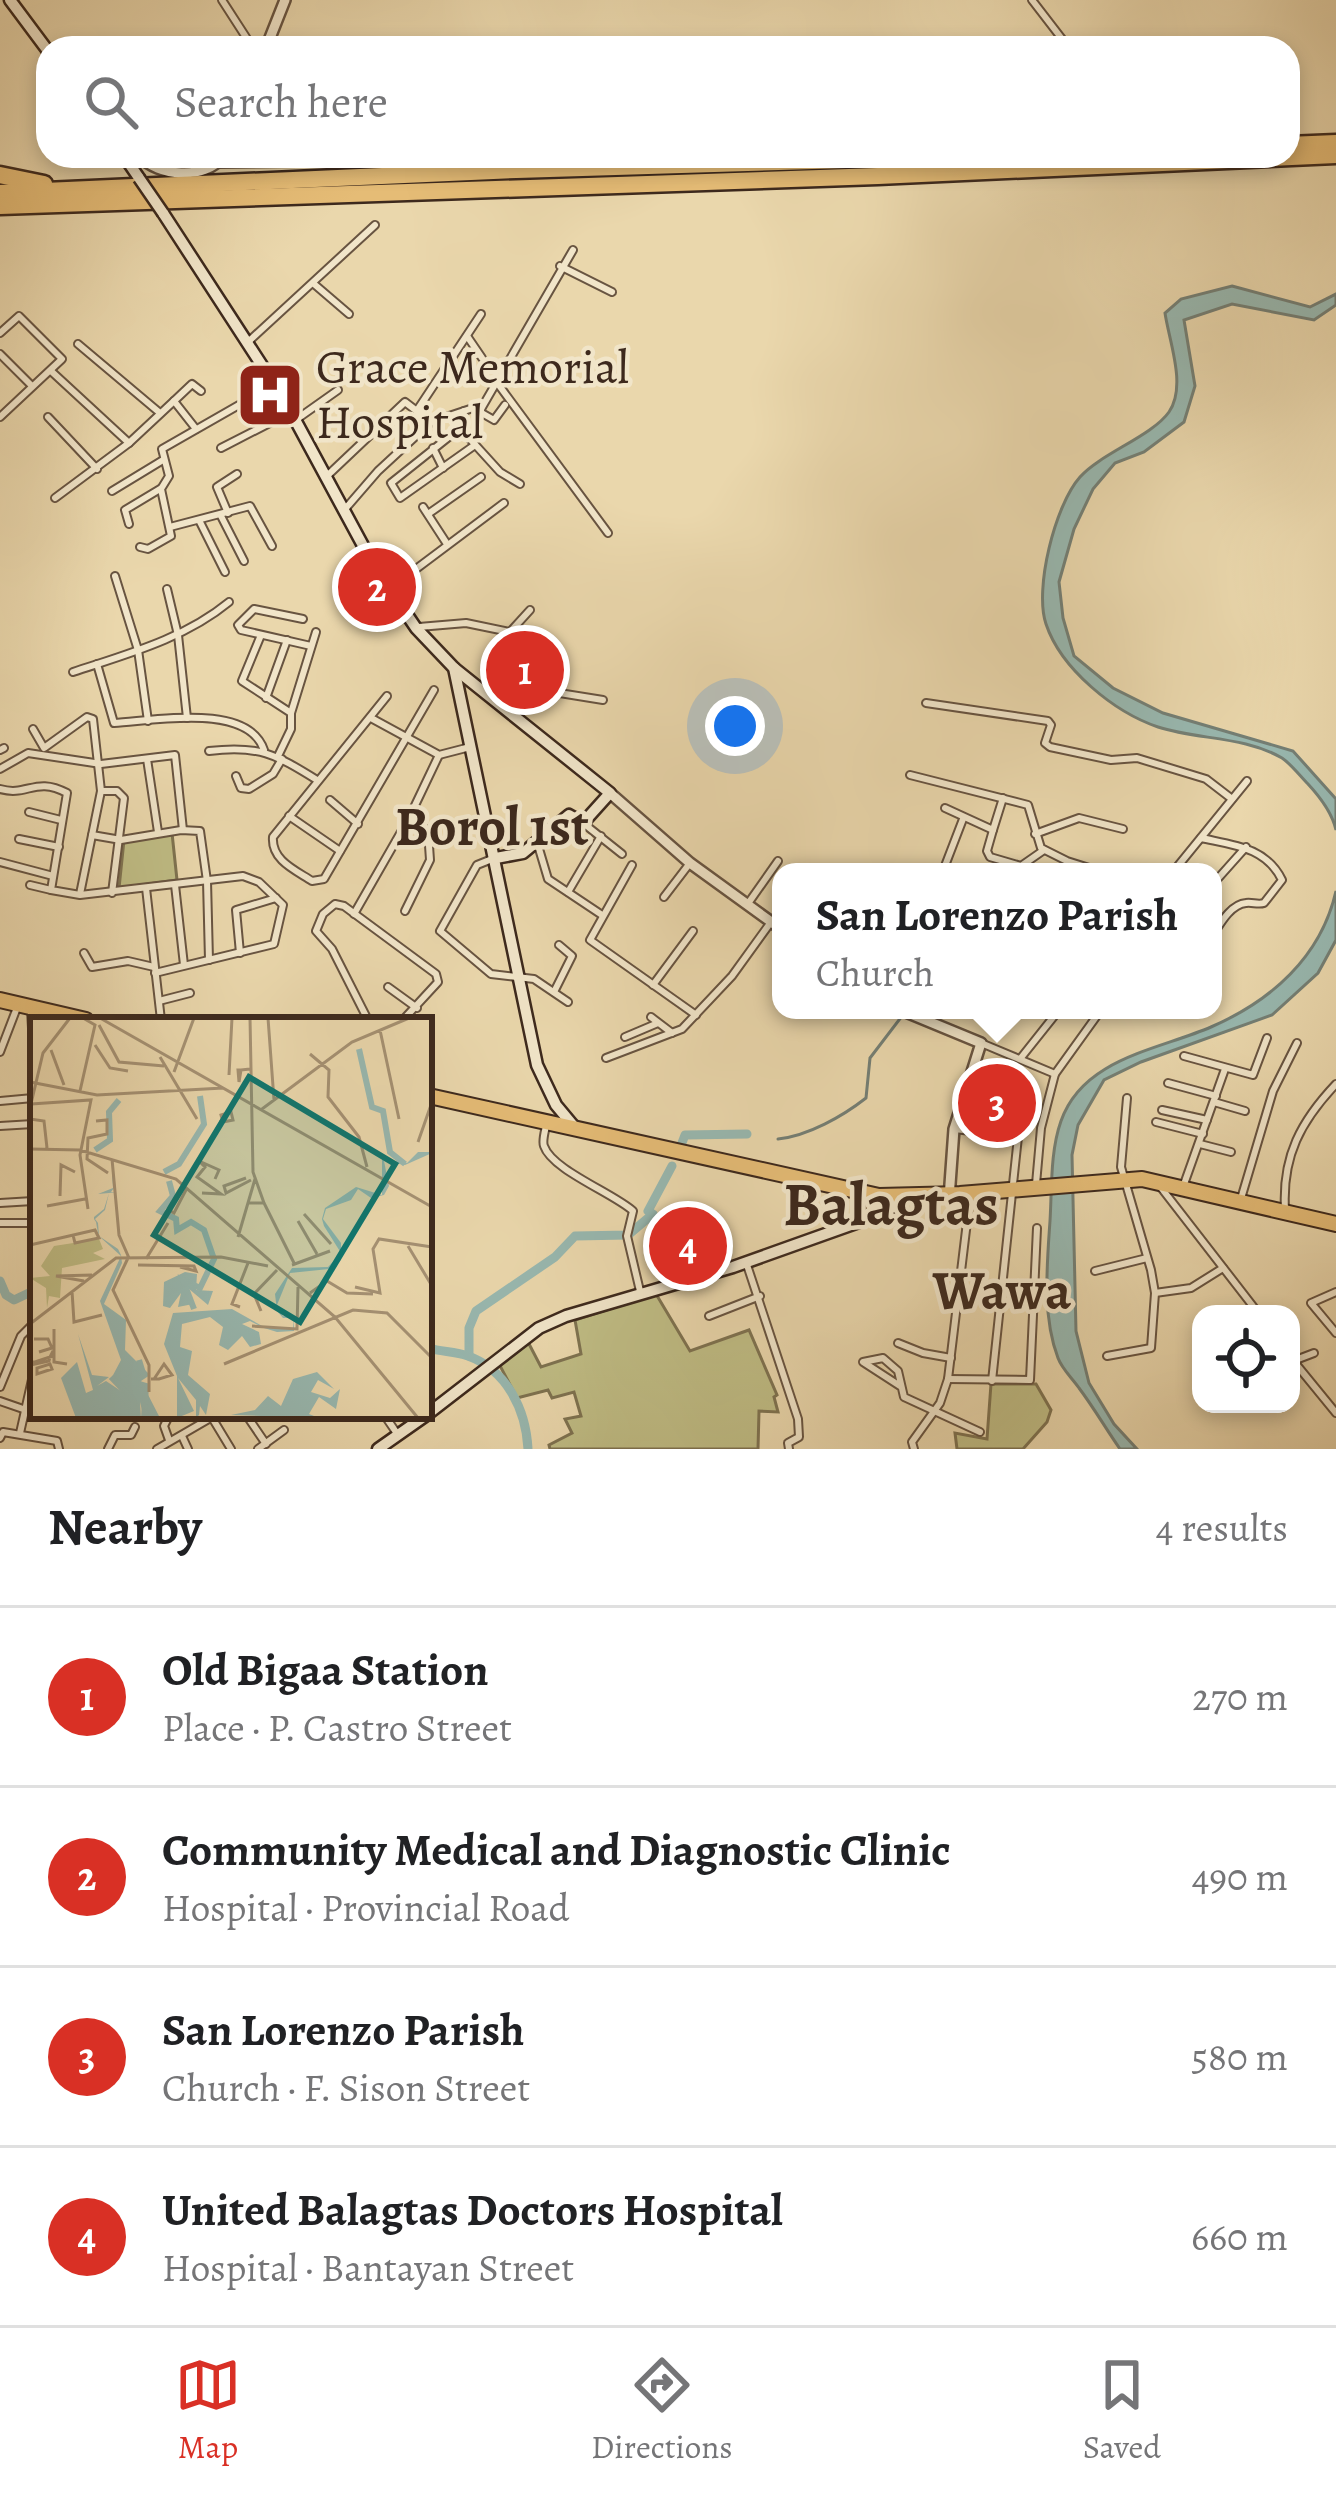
<!DOCTYPE html>
<meta charset="utf-8">
<style>
:root{--surface:#fff;--page:#f2f2f2;--text:#202124;--muted:#757577;--line:#e0e0e0;--accent:#d93025}
body{margin:0;font-family:Alegreya,serif;background:var(--page);color:var(--text)}
.controls{position:absolute;right:36px;bottom:36px;display:grid;overflow:hidden;border-radius:24px;box-shadow:0 6px 18px #0003}
.controls button{width:108px;height:108px;display:grid;place-items:center;padding:0;border:0;border-bottom:3px solid var(--line);background:var(--surface);color:var(--text);font:60px sans-serif}
.you{position:absolute;left:735px;top:726px;width:42px;height:42px;margin:-30px;border:9px solid #fff;border-radius:50%;background:#1a73e8;box-shadow:0 0 0 18px #1a73e833}
.badge{display:grid;place-items:center;width:78px;height:78px;border-radius:50%;background:var(--accent);color:#fff;font-size:39px;font-weight:700}
.pin{position:absolute;translate:-50% -50%;border:6px solid #fff;box-shadow:0 3px 12px #0006}
.popup{position:absolute;left:772px;top:863px;width:450px;height:156px;box-sizing:border-box;display:grid;place-content:center;border-radius:24px;background:var(--surface);filter:drop-shadow(0 3px 9px #0005);font-size:39px;white-space:nowrap;color:var(--muted)}
.popup b{font-size:45px;color:var(--text)}
.popup::after{content:'';position:absolute;left:50%;top:100%;margin-left:-24px;border:24px solid transparent;border-top-color:var(--surface)}
.list{margin:0;padding:0;list-style:none}
h2{display:flex;justify-content:space-between;align-items:center;height:156px;margin:0;padding:0 48px;font-size:51px}
h2 small{font-size:39px;font-weight:400;color:var(--muted)}
.list li{display:grid;grid-template-columns:78px 1fr auto;gap:36px;align-items:center;box-sizing:border-box;height:180px;padding:0 48px;border-top:3px solid var(--line)}
.list b{display:block;font-size:45px;white-space:nowrap}
.list p{margin:0;font-size:39px;white-space:nowrap;color:var(--muted)}
.list em{font-size:39px;font-style:normal;color:var(--muted)}
.icon{flex:none;width:66px;height:66px;fill:none;stroke:currentColor;stroke-width:2;stroke-linecap:round;stroke-linejoin:round}
.map{position:relative;flex:none;width:1336px;height:1449px;overflow:hidden}
.search{position:absolute;background:var(--surface);box-shadow:0 6px 18px #0003;left:36px;right:36px;top:36px;height:132px;display:flex;align-items:center;gap:30px;box-sizing:border-box;padding:0 42px;border-radius:36px;color:var(--muted);font-size:45px}
.sheet{height:876px;background:var(--surface)}
nav{display:flex;justify-content:space-around;align-items:center;box-sizing:border-box;height:168px;border-top:3px solid var(--line);background:var(--surface);font-size:33px;color:var(--muted)}
nav a{display:grid;justify-items:center;gap:6px}
nav .on{color:var(--accent)}
.map>svg:first-child{display:block}
.green{fill:#bfbc84;stroke:#7e7250;stroke-width:3}
.water{fill:#98b8b0;stroke:#747f75;stroke-width:3}
.lines{fill:none;stroke-linecap:round;stroke-linejoin:round}
.stream{stroke:#747f75;stroke-width:3}
.river{stroke:#98b8b0;stroke-width:9}
.minor-casing{stroke:#685441;stroke-width:10}
.tertiary-casing{stroke:#685441;stroke-width:14}
.secondary-casing{stroke:#3d291d;stroke-width:15}
.trunk-casing{stroke:#3d291d;stroke-width:18}
.motorway-casing{stroke:#3d291d;stroke-width:21}
.minor{stroke:#f1e5c9;stroke-width:6}
.tertiary{stroke:#f1e5c9;stroke-width:9}
.secondary{stroke:#f1e5c9;stroke-width:10}
.trunk{stroke:#e5bc76;stroke-width:14}
.motorway{stroke:#e5bc76;stroke-width:16}
.secondary-bridge-casing{stroke:#3d291d;stroke-width:15;stroke-linecap:butt}
.secondary-bridge{stroke:#f1e5c9;stroke-width:10}
.labels{text-anchor:middle;dominant-baseline:central;stroke-width:9;stroke-linejoin:round;paint-order:stroke}
.poi-label{font-size:48px;fill:#3d291d;stroke:#f1e5c9;text-anchor:start}
.quarter-label{font-size:54px;font-weight:bold;fill:#3d291d;stroke:#f1e5c9}
.district-label{font-size:60px;font-weight:bold;fill:#3d291d;stroke:#f1e5c9}
.inset-river{fill:none;stroke:#98b8b0;stroke-width:6}
.inset-road{fill:none;stroke:#a59173;stroke-width:3}
.view{fill:#0f766e;fill-opacity:0.15;stroke:#0f766e;stroke-width:6}
.inset-edge{fill:none;stroke:#3d291d;stroke-width:6}
</style>
<div class="map">
<svg width="1336" height="1449" viewBox="0 0 1336 1449">
<rect width="100%" height="100%" fill="#ead7ac"/>
<filter id="stains"><feTurbulence type="fractalNoise" baseFrequency=".00167" numOctaves="4"/><feColorMatrix values="0 0 0 0 .2 0 0 0 0 .09 0 0 0 0 .02 0 0 0 .5 -.17"/></filter>
<radialGradient id="worn" r=".72"><stop offset=".6" stop-color="#630" stop-opacity="0"/><stop offset="1" stop-color="#630" stop-opacity=".3"/></radialGradient>
<g class="green">
<polygon points="172,833 177,880 119,888 124,840"/>
<polygon points="656,1294 690,1351 749,1330 777,1395 774,1397 778,1412 759,1411 758,1449 550,1449 549,1445 572,1433 565,1419 581,1416 574,1392 552,1398 548,1390 517,1398 498,1362 528,1342 541,1367 581,1354 575,1320"/>
<polygon points="991,1384 1036,1384 1051,1410 1047,1422 1023,1449 957,1449 955,1433 987,1439"/>
</g>
<g class="water">
<path d="M1232,286L1310,307L1336,294V305L1314,320L1232,304L1184,320L1195,386L1184,422L1144,452L1115,463L1093,489L1074,529L1059,582L1063,618L1074,656L1113,688L1163,713L1293,751L1336,799V830C1332,812 1320,797 1308,784C1300,776 1291,764 1282,758C1244,736 1198,740 1158,727C1114,712 1061,669 1046,624C1034,589 1055,505 1080,477C1100,454 1152,436 1169,412C1187,386 1169,341 1165,313L1181,299Z"/>
<path d="M1336,891V940L1318,973L1272,1015L1141,1062L1104,1080L1078,1125L1072,1155L1076,1331L1089,1383L1114,1424L1137,1449H1120C1106,1429 1094,1408 1079,1388C1072,1378 1062,1369 1058,1358C1042,1316 1047,1265 1050,1221C1052,1189 1050,1152 1061,1121C1083,1058 1158,1050 1211,1027C1271,1001 1321,957 1336,891Z"/>
</g>
<g class="lines">
<path class="stream" d="M778,1139C808,1136 843,1116 866,1098L870,1058L902,1016"/>
<g class="river">
<polyline points="680,1148 685,1135 747,1134"/>
<polyline points="0,1281 6,1295 14,1300 33,1291"/>
<path d="M429,1348C441,1352 455,1351 468,1356C507,1370 526,1410 528,1449"/>
<polyline points="469,1356 469,1328 476,1311 555,1257 575,1236 628,1235 653,1214 648,1211 672,1166"/>
</g>
<defs>
<g id="minor">
<polyline points="222,0 253,48"/>
<polyline points="1032,0 1069,48"/>
<polyline points="217,164 297,163 299,156"/>
<polyline points="560,266 612,292"/>
<polyline points="314,284 349,314"/>
<polyline points="0,333 19,316 62,359 0,417"/>
<polyline points="467,336 482,358"/>
<polyline points="248,342 375,225"/>
<polyline points="78,344 160,413"/>
<polyline points="0,354 31,385"/>
<polyline points="51,371 129,443"/>
<polyline points="498,384 608,533"/>
<polyline points="174,401 192,384 201,391"/>
<polyline points="418,409 481,314"/>
<polyline points="481,409 573,250"/>
<polyline points="464,411 460,428 391,483 400,498 475,445"/>
<polyline points="48,417 97,469"/>
<polyline points="297,419 338,390"/>
<polyline points="460,428 500,472 520,484"/>
<polyline points="221,448 291,412"/>
<polyline points="433,448 443,468"/>
<polyline points="328,475 405,402 431,422"/>
<polyline points="112,491 163,460"/>
<polyline points="55,498 129,443 174,401 196,429"/>
<polyline points="423,507 447,544"/>
<polyline points="346,508 378,471 431,422 473,408 494,420 505,405"/>
<polyline points="228,513 217,487 237,474"/>
<polyline points="428,514 481,477"/>
<polyline points="221,516 244,561"/>
<polyline points="200,522 225,572"/>
<polyline points="129,524 125,510 160,489"/>
<polyline points="170,527 250,506 272,546"/>
<polyline points="140,547 148,549 171,536 161,489 169,476 162,449 274,385"/>
<polyline points="115,576 138,650 148,721"/>
<polyline points="392,587 504,503"/>
<polyline points="167,589 178,635 187,718"/>
<polyline points="303,619 254,609 238,625 241,630 311,646"/>
<polyline points="419,627 466,623 510,632 530,610"/>
<polyline points="261,635 242,681 291,713 291,729 278,756"/>
<path d="M97,664L114,723C153,721 248,702 264,750"/>
<path d="M73,672C127,654 184,639 229,602"/>
<polyline points="489,695 503,684 603,700"/>
<path d="M387,696L273,837C271,860 295,870 312,881L324,879L434,690"/>
<polyline points="266,698 287,640"/>
<polyline points="926,703 1048,721 1051,725 1045,743 1050,747 1111,760 1137,758 1206,779 1232,799"/>
<polyline points="291,713 316,632"/>
<polyline points="371,718 439,755 470,747"/>
<polyline points="33,729 44,748 87,717 93,719 101,791 80,894"/>
<polyline points="0,750 4,748"/>
<path d="M209,751C259,745 275,754 317,780"/>
<polyline points="147,759 158,832"/>
<polyline points="0,769 28,753 101,764 175,755 183,830"/>
<polyline points="910,775 1028,805 1041,848 1067,861 1102,872"/>
<polyline points="236,776 241,788 249,789 273,774 282,759"/>
<path d="M0,789C28,797 35,776 67,793L51,890L80,895L243,876L259,882L283,905L274,944L155,973"/>
<polyline points="101,791 117,791 124,798 112,893"/>
<polyline points="330,800 358,824"/>
<polyline points="945,808 993,830 1003,798"/>
<polyline points="29,812 61,820"/>
<polyline points="289,816 340,851"/>
<polyline points="583,823 622,854"/>
<polyline points="993,830 987,851 990,857 1021,866 1044,850"/>
<polyline points="1035,834 1079,818 1123,829"/>
<polyline points="92,835 121,840 181,830 200,831 207,881 209,960"/>
<path d="M1201,838C1233,845 1266,847 1282,880L1264,903C1258,905 1252,902 1246,903C1231,904 1220,924 1213,935"/>
<polyline points="19,839 59,847"/>
<polyline points="537,842 548,879 602,915"/>
<polyline points="492,859 477,865 440,931 491,974 534,979 568,1002"/>
<polyline points="0,862 53,876"/>
<polyline points="632,865 590,940 696,1015"/>
<polyline points="943,871 963,819"/>
<polyline points="1173,872 1247,781"/>
<polyline points="1213,884 1246,847"/>
<polyline points="30,885 51,890"/>
<polyline points="175,885 184,965"/>
<polyline points="146,888 161,1020"/>
<polyline points="568,892 601,836"/>
<polyline points="664,897 690,863"/>
<polyline points="747,905 778,861"/>
<polyline points="405,911 430,860 428,831 409,818"/>
<polyline points="354,914 409,818 439,755"/>
<polyline points="84,953 92,967 128,961 154,967"/>
<polyline points="240,953 236,910 276,898"/>
<polyline points="653,985 693,931"/>
<polyline points="388,987 417,1008"/>
<polyline points="554,992 572,956 559,945"/>
<polyline points="159,1001 190,993"/>
<polyline points="31,1011 33,1045"/>
<polyline points="651,1017 672,1033"/>
<polyline points="368,1020 332,949 316,931 323,914 335,904 344,906 436,974 438,982 403,1020"/>
<polyline points="625,1037 658,1023"/>
<polyline points="981,1043 1055,1074"/>
<polyline points="0,1052 18,1005"/>
<polyline points="1184,1056 1253,1075 1267,1038"/>
<polyline points="606,1058 682,1029 732,976 771,922"/>
<polyline points="1020,1059 1059,1010"/>
<polyline points="1168,1083 1216,1096"/>
<polyline points="0,1101 33,1098"/>
<polyline points="1214,1102 1245,1111"/>
<polyline points="1162,1110 1207,1120"/>
<polyline points="1156,1122 1203,1134"/>
<polyline points="0,1126 33,1124"/>
<path d="M546,1126C545,1131 542,1141 544,1146C552,1170 613,1193 633,1211L627,1236L640,1291"/>
<polyline points="955,1129 1018,1137 992,1381"/>
<polyline points="1200,1144 1231,1152"/>
<polyline points="1036,1184 1041,1128 1055,1074 1101,1010"/>
<polyline points="1159,1185 1259,1314"/>
<polyline points="1183,1187 1225,1069"/>
<polyline points="1240,1202 1273,1091 1297,1043"/>
<polyline points="0,1203 33,1201"/>
<path d="M1285,1209C1282,1156 1301,1121 1336,1084"/>
<polyline points="0,1223 33,1223"/>
<polyline points="747,1265 798,1419 799,1437 788,1443 789,1449"/>
<polyline points="1095,1271 1147,1258"/>
<polyline points="1336,1292 1311,1303 1336,1333"/>
<polyline points="1155,1293 1191,1288 1223,1268"/>
<polyline points="709,1316 760,1296"/>
<polyline points="898,1343 923,1353 951,1358"/>
<polyline points="1107,1356 1151,1348 1155,1293 1151,1270 1121,1167 1127,1098"/>
<polyline points="1291,1358 1336,1413"/>
<polyline points="1293,1361 1314,1353"/>
<polyline points="948,1379 1030,1380 1037,1228"/>
<polyline points="900,1386 863,1362 883,1358 898,1371 904,1397 980,1432"/>
<polyline points="0,1387 21,1336 33,1324"/>
<polyline points="0,1401 26,1410"/>
<polyline points="211,1416 231,1449"/>
<polyline points="247,1416 266,1444"/>
<polyline points="385,1416 398,1435"/>
<polyline points="20,1433 33,1375"/>
<polyline points="182,1436 188,1449"/>
<polyline points="0,1438 3,1432 57,1441 59,1449"/>
<polyline points="169,1440 164,1426 169,1416"/>
<polyline points="108,1449 115,1435 131,1435 135,1427"/>
<polyline points="157,1449 214,1416"/>
<polyline points="258,1449 284,1430"/>
<polyline points="914,1449 912,1442 940,1403 948,1379 970,1197"/>
</g>
<g id="tertiary">
<polyline points="266,48 285,0"/>
<path d="M139,156C158,176 205,181 223,156"/>
<polyline points="610,793 690,863 781,929"/>
<polyline points="901,1010 981,1043 954,1129 949,1198"/>
</g>
<g id="secondary">
<polyline points="10,0 48,51"/>
<polyline points="124,156 139,178"/>
<polyline points="163,213 285,401 374,566 416,628 454,668 537,1065 556,1105 576,1129"/>
<polyline points="454,668 610,793 583,823 569,815 523,853 496,858"/>
<polyline points="429,1413 539,1328 566,1316 733,1267 876,1216 895,1206 895,1198"/>
<polyline points="378,1449 425,1416"/>
</g>
<g id="trunk">
<polyline points="0,1000 86,1020"/>
<polyline points="429,1096 879,1196 960,1194 1142,1179 1336,1224"/>
<polyline points="872,1201 876,1216"/>
</g>
<g id="motorway">
<polyline points="1288,145 1336,143"/>
<polyline points="0,175 44,184"/>
<polyline points="0,193 516,170 979,156"/>
<polyline points="0,206 878,176 1336,155"/>
</g>
</defs>
<use href="#minor" class="minor-casing"/>
<use href="#tertiary" class="tertiary-casing"/>
<use href="#secondary" class="secondary-casing"/>
<use href="#trunk" class="trunk-casing"/>
<use href="#motorway" class="motorway-casing"/>
<use href="#minor" class="minor"/>
<use href="#tertiary" class="tertiary"/>
<use href="#secondary" class="secondary"/>
<use href="#trunk" class="trunk"/>
<use href="#motorway" class="motorway"/>
<defs>
<polyline id="secondary-bridge" points="139,178 163,213"/>
</defs>
<use href="#secondary-bridge" class="secondary-bridge-casing"/>
<use href="#secondary-bridge" class="secondary-bridge"/>
</g>
<defs>
<symbol id="hospital-square" viewBox="-11 -11 22 22"><rect x="-9" y="-9" width="18" height="18" rx="4" fill="#8f2418" stroke="#f1e5c9"/><path d="M-5-5h3v3.5h4V-5h3V5h-3V1.5h-4V5h-3Z" fill="#fff"/></symbol>
</defs>
<g fill-rule="evenodd">
<use href="#hospital-square" x="232" y="357" width="76" height="76"/>
</g>
<g class="labels">
<g class="poi-label">
<text x="316" y="367">Grace Memorial<tspan x="316" dy="55">Hospital</tspan></text>
</g>
<g class="quarter-label">
<text x="492" y="827">Borol 1st</text>
<text x="1002" y="1291">Wawa</text>
</g>
<g class="district-label">
<text x="891" y="1205">Balagtas</text>
</g>
</g>
<g transform="translate(30 1017)">
<rect width="402" height="402" fill="#ead7ac"/>
<path d="M69,222L73,232L63,236L75,242L32,251L30,281L19,279L17,291L16,271L0,261L20,259L11,249L24,229Z" fill="#bfbc84"/>
<path d="M388,135H402V136L375,148L354,144L359,169L354,178L341,181L328,172L321,183L296,192L293,202L311,226V243L299,252L260,256L247,288L253,299H264V314L247,315L234,311L220,304L212,307L229,315L231,327L220,330L212,319L198,333L189,328L193,310L180,300L152,307L150,330L162,334L158,358L180,377L176,398L170,389L169,398L166,401V383L148,361L164,394L147,401V359L134,327L143,296L202,292L234,310L263,312L264,301H253L247,294L245,277L262,251L298,250L311,236L294,209L292,202L295,191L326,170L352,178V142L377,146ZM82,156L85,167L84,171L81,175H87L79,176L75,193L65,202L68,206L69,219L88,232L91,238L92,246L74,287L96,303L95,333L120,358L111,364L130,401H114L110,385L111,401H46L31,361L47,345L56,376L63,373L48,317L62,358L79,360L67,369L76,364L94,376L82,360L91,343L70,284L91,239L70,220L68,216L66,205L64,202V200L74,192L79,176L68,177L83,171ZM155,255L167,257L166,273L183,274L178,288L152,266L163,287L148,290L151,276L140,291L133,289L134,265ZM287,355L304,372L288,363L281,375L300,381L310,372L306,392L289,380L279,397L289,401L201,398L225,393L238,379L251,389L263,362Z" fill="#98b8b0"/>
<path class="inset-river" d="M329,32L342,90L353,94L360,135L375,147M65,133L80,123L79,95L89,83M134,155L149,147L174,107L170,79M139,164L143,179L130,194L146,202L147,213L161,205L174,213L184,242L170,271L153,263L164,292M109,343L112,353L96,363L116,369L114,401M81,360L103,383L105,401M52,378L58,391L90,400"/>
<path class="inset-road" d="M70,1L402,190M238,1L244,83M69,8L89,45L134,49M350,13L369,102M65,28L80,51L98,54M21,33L34,68M280,37L299,53L298,80L329,120L337,150M130,40L167,102M211,53L209,65L208,53H211L220,52M144,55L164,1M199,58L202,1M0,65L67,78L193,71M50,74L65,8L53,1M1,87L61,83L50,138L58,192M0,91L13,36L40,1M232,92L322,25L379,1M0,102L14,104L17,131M66,104L77,103V117L58,121L57,142L78,156M189,105H193L203,103L201,95L191,98L193,105M388,125L402,85M0,132L50,133L146,162L305,300L388,401M82,142L89,218L99,241M216,161L194,169L196,176L221,163M172,176L191,177L167,160L175,150L169,144L189,153L185,162M30,179L31,148L45,155M217,186H234L223,155L220,1M234,186L264,246M17,189L55,182M137,192L144,196L157,171M274,197L301,227M268,204L287,237M208,220L225,162M0,228L65,213L69,221L45,226L43,218M378,229L402,269M98,241L83,273L119,348V375M116,242L138,206M108,248L164,249L166,254L150,250M262,248L300,234M54,264L26,259L62,258M325,270L350,276L343,232L349,222L402,230M42,274L44,305L72,298M280,276L297,264L317,276L343,277M210,290L202,287L218,246M231,294L224,277L247,253M0,307L86,241L191,240L238,249M222,309L267,312L268,270M24,312V345L37,347M4,322H18L22,331L9,335M23,334L20,340L19,344L1,348V345H5L23,339M20,347L22,352L7,357V351ZM194,347L323,293L357,296L402,341M121,362H129L142,358L134,347L124,362"/>
<path class="view" d="M219,60L365,147L270,305L124,218Z"/>
<rect width="402" height="402" class="inset-edge"/>
</g>
<rect width="100%" height="100%" filter="url(#stains)"/>
<rect width="100%" height="100%" fill="url(#worn)"/>
</svg>
<div class="controls">
<button><svg class="icon" aria-label="locate" viewBox="0 0 24 24"><circle cx="12" cy="12" r="6"/><path d="M12 2v4M12 18v4M2 12h4M18 12h4"/></svg></button>
</div>
<div class="you"></div>
<div class="pin badge" style="left:525px;top:670px">1</div>
<div class="pin badge" style="left:377px;top:587px">2</div>
<div class="pin badge" style="left:997px;top:1103px">3</div>
<div class="popup"><b>San Lorenzo Parish</b>Church</div>
<div class="pin badge" style="left:688px;top:1246px">4</div>
<div class="search"><svg class="icon" aria-label="search" viewBox="0 0 24 24"><circle cx="10" cy="10" r="6"/><path d="M15 15l6 6"/></svg>Search here</div>
</div>
<section class="sheet">
<h2>Nearby<small>4 results</small></h2>
<ul class="list">
<li><span class="badge">1</span><div><b>Old Bigaa Station</b><p>Place · P. Castro Street</p></div><em>270 m</em></li>
<li><span class="badge">2</span><div><b>Community Medical and Diagnostic Clinic</b><p>Hospital · Provincial Road</p></div><em>490 m</em></li>
<li><span class="badge">3</span><div><b>San Lorenzo Parish</b><p>Church · F. Sison Street</p></div><em>580 m</em></li>
<li><span class="badge">4</span><div><b>United Balagtas Doctors Hospital</b><p>Hospital · Bantayan Street</p></div><em>660 m</em></li>
</ul>
</section>
<nav>
<a class="on"><svg class="icon" aria-label="map" viewBox="0 0 24 24"><path d="M3 6l6-2 6 2 6-2v14l-6 2-6-2-6 2zM9 4v14M15 6v14"/></svg>Map</a>
<a><svg class="icon" aria-label="directions" viewBox="0 0 24 24"><path d="M12 3l9 9-9 9-9-9zM9 14v-3h6M13 9l2 2-2 2"/></svg>Directions</a>
<a><svg class="icon" aria-label="saved" viewBox="0 0 24 24"><path d="M7 4h10v16l-5-4-5 4z"/></svg>Saved</a>
</nav>
